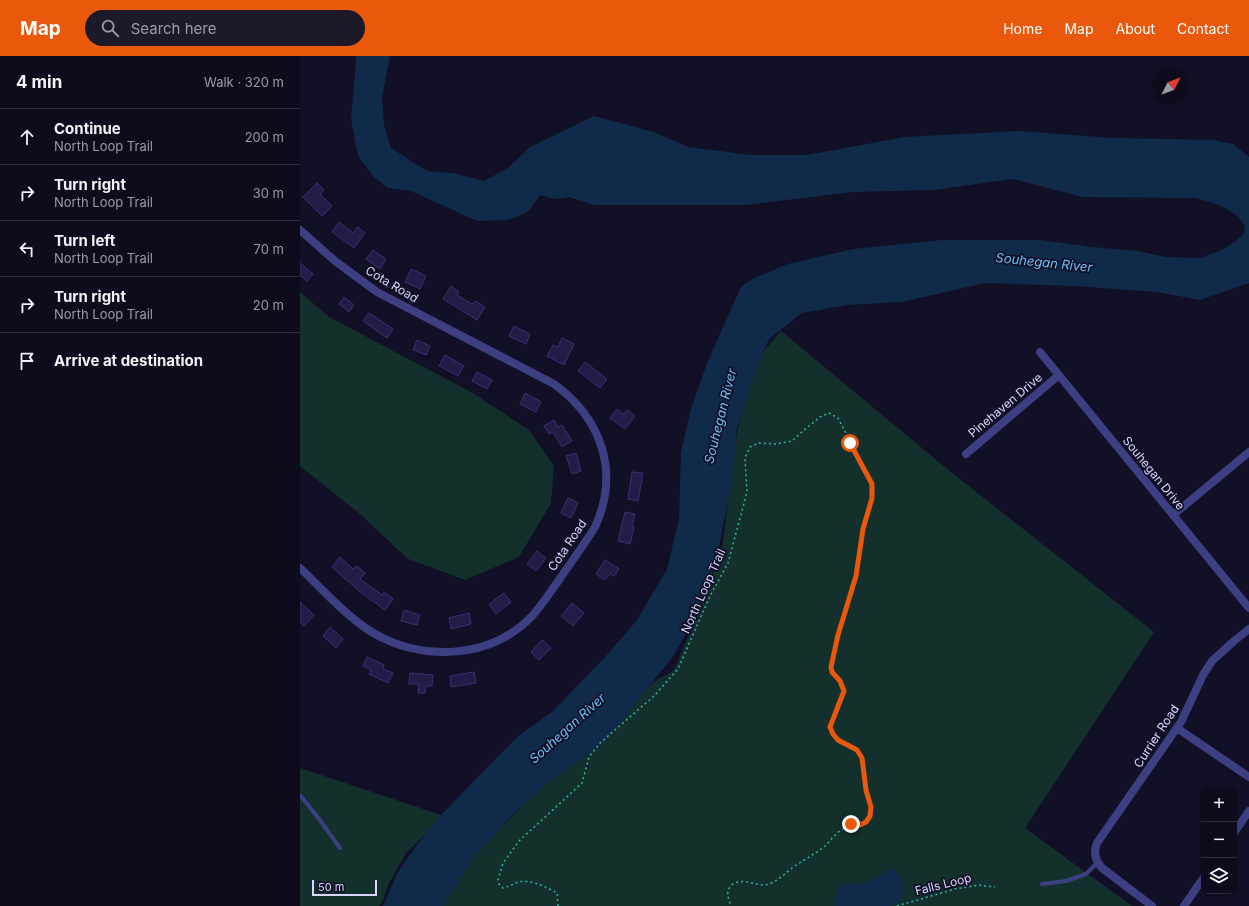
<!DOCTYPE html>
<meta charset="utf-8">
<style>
:root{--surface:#0e0c1c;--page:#1c1a29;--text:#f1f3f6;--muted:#9b9ba3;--line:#2e2c3b;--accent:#ea580c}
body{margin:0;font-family:Inter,sans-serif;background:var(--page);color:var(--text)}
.controls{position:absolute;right:12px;bottom:12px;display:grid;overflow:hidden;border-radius:8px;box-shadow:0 2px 6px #0003}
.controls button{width:36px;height:36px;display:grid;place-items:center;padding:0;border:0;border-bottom:1px solid var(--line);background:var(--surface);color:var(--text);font:20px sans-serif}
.compass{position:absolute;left:853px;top:12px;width:36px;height:36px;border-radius:50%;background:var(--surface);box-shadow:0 2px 6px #0003;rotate:48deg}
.scale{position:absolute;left:12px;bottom:10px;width:65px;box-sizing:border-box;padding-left:4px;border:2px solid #d8d6fe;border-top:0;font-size:11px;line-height:14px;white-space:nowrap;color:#d8d6fe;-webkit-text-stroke:3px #121026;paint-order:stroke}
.stop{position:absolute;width:12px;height:12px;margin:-9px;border:3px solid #ea580c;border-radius:50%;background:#fff}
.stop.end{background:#ea580c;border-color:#fff;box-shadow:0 1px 4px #0008}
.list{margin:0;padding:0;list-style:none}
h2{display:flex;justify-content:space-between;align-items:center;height:52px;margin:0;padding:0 16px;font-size:17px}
h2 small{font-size:13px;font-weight:400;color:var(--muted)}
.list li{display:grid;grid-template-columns:26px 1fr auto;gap:12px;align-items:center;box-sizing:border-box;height:56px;padding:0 16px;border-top:1px solid var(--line)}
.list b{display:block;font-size:15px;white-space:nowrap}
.list p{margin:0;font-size:13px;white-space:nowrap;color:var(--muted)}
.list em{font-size:13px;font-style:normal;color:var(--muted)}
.icon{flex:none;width:22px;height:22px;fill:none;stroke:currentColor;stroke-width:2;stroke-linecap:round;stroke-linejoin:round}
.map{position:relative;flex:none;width:949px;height:850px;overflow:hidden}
header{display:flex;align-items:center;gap:24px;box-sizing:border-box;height:56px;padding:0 20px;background:var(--accent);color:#fff}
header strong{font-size:19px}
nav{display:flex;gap:22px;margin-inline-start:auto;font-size:14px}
.search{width:280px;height:36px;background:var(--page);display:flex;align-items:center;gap:10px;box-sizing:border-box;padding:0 14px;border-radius:22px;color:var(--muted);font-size:15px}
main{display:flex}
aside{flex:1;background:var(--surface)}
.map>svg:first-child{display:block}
.green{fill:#13302d}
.water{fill:#102a4a}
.building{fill:#221d46;stroke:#383071}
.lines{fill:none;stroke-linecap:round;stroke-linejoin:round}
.path{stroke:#34b4a3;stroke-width:1.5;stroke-dasharray:2 3;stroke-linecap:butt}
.service{stroke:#3d3f83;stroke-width:4}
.minor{stroke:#3d3f83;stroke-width:8}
.route{stroke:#ea580c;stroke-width:5}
.labels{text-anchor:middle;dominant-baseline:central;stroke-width:3.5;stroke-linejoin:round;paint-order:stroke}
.street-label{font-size:12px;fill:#d8d6fe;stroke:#121026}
.water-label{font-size:13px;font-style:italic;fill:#68c1fa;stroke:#121026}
</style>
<header>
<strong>Map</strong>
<div class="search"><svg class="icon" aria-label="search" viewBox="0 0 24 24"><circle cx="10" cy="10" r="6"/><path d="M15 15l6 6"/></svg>Search here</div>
<nav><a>Home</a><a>Map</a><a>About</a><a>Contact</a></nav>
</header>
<main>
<aside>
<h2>4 min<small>Walk · 320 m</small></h2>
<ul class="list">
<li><svg class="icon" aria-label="ahead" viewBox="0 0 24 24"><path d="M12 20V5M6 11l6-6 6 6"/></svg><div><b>Continue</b><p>North Loop Trail</p></div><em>200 m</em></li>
<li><svg class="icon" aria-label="right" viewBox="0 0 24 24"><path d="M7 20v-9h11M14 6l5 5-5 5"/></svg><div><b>Turn right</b><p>North Loop Trail</p></div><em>30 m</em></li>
<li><svg class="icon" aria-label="left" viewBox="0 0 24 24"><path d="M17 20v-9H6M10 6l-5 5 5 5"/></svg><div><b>Turn left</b><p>North Loop Trail</p></div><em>70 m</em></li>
<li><svg class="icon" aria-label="right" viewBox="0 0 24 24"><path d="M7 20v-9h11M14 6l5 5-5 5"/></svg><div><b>Turn right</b><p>North Loop Trail</p></div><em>20 m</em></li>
<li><svg class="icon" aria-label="arrive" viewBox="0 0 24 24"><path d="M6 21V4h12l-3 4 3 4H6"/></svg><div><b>Arrive at destination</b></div></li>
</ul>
</aside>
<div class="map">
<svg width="949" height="850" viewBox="0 0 949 850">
<rect width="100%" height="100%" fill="#121026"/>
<g class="green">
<polygon points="0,236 29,261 171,336 229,374 254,410 251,447 219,501 165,524 108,503 60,458 0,410"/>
<polygon points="481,275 651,416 854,576 725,772 832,850 140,850 177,796 216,757 241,726 355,625 373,615 377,608 418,505 423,487 436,383 447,328 460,300"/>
<polygon points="0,712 144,760 106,797 88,829 84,842 79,850 0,850"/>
</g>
<g class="water">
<path d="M56,0H90L82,41L84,69L91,92L127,115L153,117L184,125L208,112L230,91L294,60L354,76L388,91L451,99H507L605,81L719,75L813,82L913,84L933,88L949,101V227L900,244L857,236L775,230L685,227L602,246L547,249L502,257L469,283L457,311L437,372L431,431L417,500L409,528L396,559L374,599L304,687L245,729L213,759L176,799L143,850H83L98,816L116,790L142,758L217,681L252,656L306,600L337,564L367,513L379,463L381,396L391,353L407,307L441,231L454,222L488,208L553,193L642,184H741L792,191L838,195L866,201L901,202L922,194L936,185L944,178C944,176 945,171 944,169C938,153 908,145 894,142L783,141L713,123L634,134L552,136L446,149H294L269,141L256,143L240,139L231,152L226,157L208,164L177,165L111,135L88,132L74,121L58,100L51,63L56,5Z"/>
<path d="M589,813H594L602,826L605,835L600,846L591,850H534L539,832L543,828C565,829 571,827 589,813Z"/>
</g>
<g class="building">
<polygon points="17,127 24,134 20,138 32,150 22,160 3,141"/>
<polygon points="39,166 53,177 58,171 65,177 54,192 32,176"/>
<polygon points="73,194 86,203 80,213 66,203"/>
<polygon points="0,207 13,218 7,225 0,219"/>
<polygon points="111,213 126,220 120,233 105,226"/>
<polygon points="151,230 159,236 157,239 172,248 175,245 185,251 177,264 143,243"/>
<polygon points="44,241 54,249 49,256 39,248"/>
<polygon points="69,257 93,273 87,282 63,265"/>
<polygon points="214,270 230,278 226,288 209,280"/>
<polygon points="262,282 274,288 264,309 247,300 253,289 258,291"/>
<polygon points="117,284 130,290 126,299 113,294"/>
<polygon points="145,299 164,310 158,320 139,310"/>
<polygon points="285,306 307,323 300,332 278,315"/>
<polygon points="177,316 192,324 187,333 172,325"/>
<polygon points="225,337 241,346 236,356 220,348"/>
<polygon points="317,353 324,359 327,354 335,360 325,373 310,362"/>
<polygon points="254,364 258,371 262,369 272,385 262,391 253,376 249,378 244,370"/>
<polygon points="276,397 281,415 272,418 266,400"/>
<polygon points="332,416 343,417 338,445 328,443"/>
<polygon points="268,442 278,447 271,462 261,457"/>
<polygon points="325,456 335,458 332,471 334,471 330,488 318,485"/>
<polygon points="237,495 246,502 236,515 227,508"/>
<polygon points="40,501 53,513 57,510 65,517 60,523 82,539 84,536 93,543 85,554 59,535 32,511"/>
<polygon points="305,504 319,513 314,520 310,518 305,524 296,518"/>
<polygon points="204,537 211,546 196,558 189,548"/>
<polygon points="0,546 14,559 4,570 0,566"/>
<polygon points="272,547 284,557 273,570 261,560"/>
<polygon points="104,554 120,559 117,569 101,565"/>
<polygon points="169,557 171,568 151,573 149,562"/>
<polygon points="30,571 43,583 36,592 23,580"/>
<polygon points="242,584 251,592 239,604 231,596"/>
<polygon points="67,601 84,609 83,613 93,617 88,627 69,618 71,614 63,610"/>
<polygon points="174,616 176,627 151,631 150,620"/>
<polygon points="110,617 133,619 132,630 126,630 125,637 118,637 119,628 109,628"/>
</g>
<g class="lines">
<g class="path">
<path d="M258,850L257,837C246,831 231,823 218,826C213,828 209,831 203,832L199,828L198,824L203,807L219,785L282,727L289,701L300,687L354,640L378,613L410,540L428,507L447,436L445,402L450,391L459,387L476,388L492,385L503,375L520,361L529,357L538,362L572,428V442L563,473L556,520L538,579L531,611L532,616L540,625L544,635L530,671C534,680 539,686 548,690C550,691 554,692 556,693C565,699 564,724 566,734C567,740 570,746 571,751C572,773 555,765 544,772C536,777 530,785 524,791C516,797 507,802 498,808C488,814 480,824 469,828C458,832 445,821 433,828C425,834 428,842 431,850"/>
<polyline points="597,850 655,833 679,829 695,831"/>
</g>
<g class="service">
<polyline points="0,739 19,763 40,792"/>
<polyline points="742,828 766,825 786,818 797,807"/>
</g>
<g class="minor">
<path d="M0,174L35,205L77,236L254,328C302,363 320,416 295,471C284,489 271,506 259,524C250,536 242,549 232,560C190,604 120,606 70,575C45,559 22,533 0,512"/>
<polyline points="740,296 949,552"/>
<polyline points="666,398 759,319"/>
<polyline points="873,459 949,396"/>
<polyline points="877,672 949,721"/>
<polyline points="934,777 949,755"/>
<path d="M852,850L802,812C795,804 793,796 797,787L881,666L903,619L912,605L934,585L949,573"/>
<polyline points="884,850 904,821"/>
</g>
</g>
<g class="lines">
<polyline class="route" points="550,387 572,428 572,442 563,473 556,520 538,579 531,611 532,616 540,625 544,635 530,671 533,678 538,684 557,694 562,702 566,734 571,751 570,760 566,766 560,769 551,768"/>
</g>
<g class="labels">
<g class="street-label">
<text transform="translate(92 228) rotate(31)">Cota Road</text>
<text transform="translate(705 349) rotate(-40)">Pinehaven Drive</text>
<text transform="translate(854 417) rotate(51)">Souhegan Drive</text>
<text transform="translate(267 489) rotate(-56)">Cota Road</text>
<text transform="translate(403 535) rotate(-66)">North Loop Trail</text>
<text transform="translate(856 680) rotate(-57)">Currier Road</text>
<text transform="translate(643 828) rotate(-14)">Falls Loop</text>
</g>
<g class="water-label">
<text transform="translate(744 206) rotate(6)">Souhegan River</text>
<text transform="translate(420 360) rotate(-76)">Souhegan River</text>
<text transform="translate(267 672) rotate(-42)">Souhegan River</text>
</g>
</g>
</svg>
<div class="controls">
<button>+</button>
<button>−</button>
<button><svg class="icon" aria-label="layers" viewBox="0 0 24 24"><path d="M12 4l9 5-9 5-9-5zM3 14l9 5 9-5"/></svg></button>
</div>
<svg class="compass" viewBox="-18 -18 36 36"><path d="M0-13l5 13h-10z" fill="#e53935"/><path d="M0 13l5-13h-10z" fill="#9b9ba3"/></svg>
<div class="scale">50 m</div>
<div class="stop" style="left:550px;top:387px"></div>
<div class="stop end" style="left:551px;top:768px"></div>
</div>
</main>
